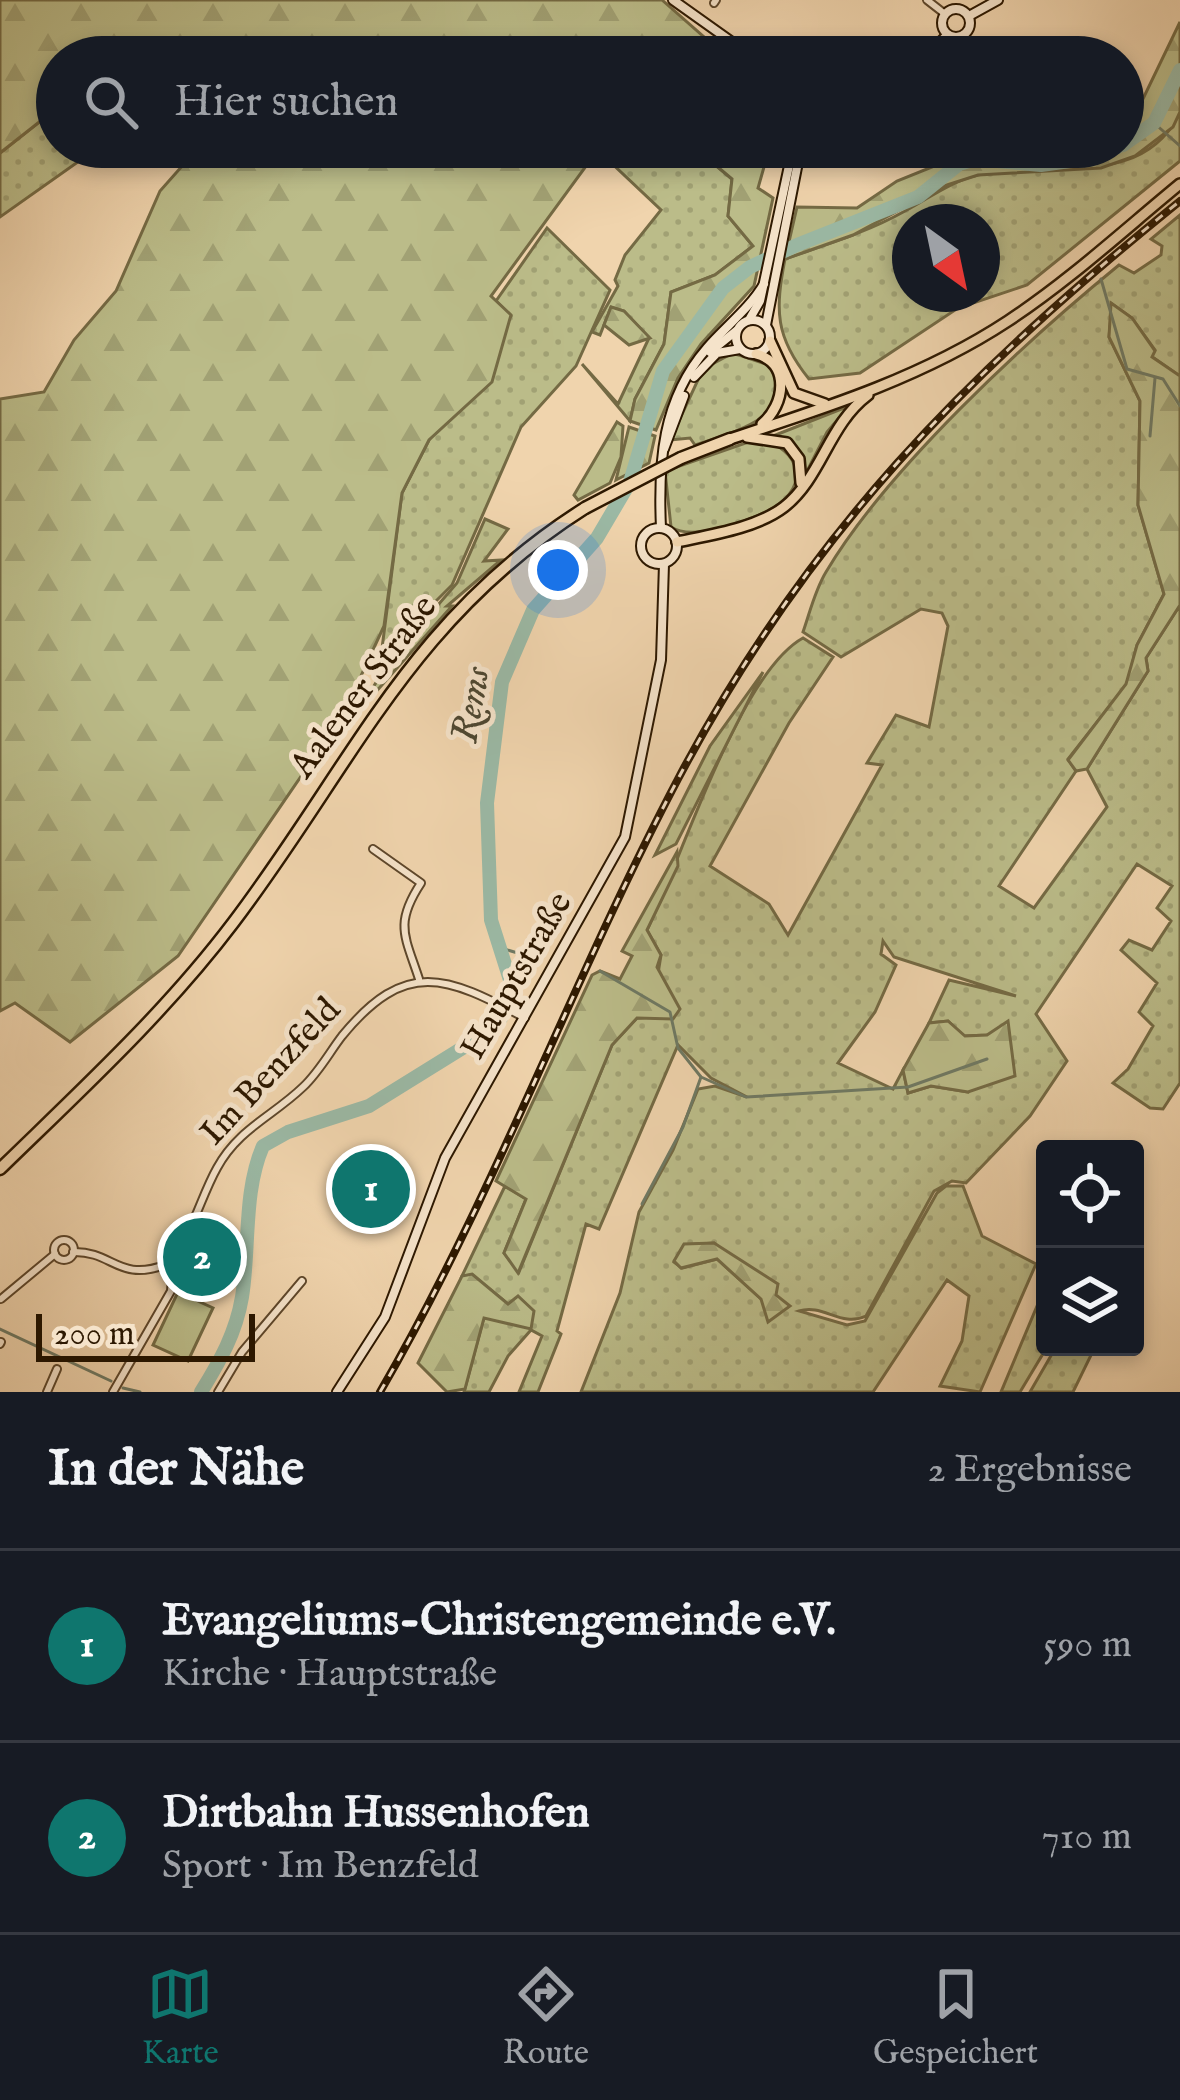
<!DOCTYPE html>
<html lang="de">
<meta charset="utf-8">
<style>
:root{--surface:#171b24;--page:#242831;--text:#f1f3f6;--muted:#9ea1a6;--line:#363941;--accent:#0f766e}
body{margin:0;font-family:"IM FELL English",serif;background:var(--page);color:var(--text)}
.controls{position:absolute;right:36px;bottom:36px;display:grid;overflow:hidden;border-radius:12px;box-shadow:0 6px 18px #0003}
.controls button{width:108px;height:108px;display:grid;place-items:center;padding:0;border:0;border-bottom:3px solid var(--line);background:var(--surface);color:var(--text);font:60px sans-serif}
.compass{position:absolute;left:892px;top:204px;width:108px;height:108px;border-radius:50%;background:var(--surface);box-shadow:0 6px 18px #0003;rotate:147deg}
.scale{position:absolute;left:36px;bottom:30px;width:219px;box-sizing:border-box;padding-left:12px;border:6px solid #2d1800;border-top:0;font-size:33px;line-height:42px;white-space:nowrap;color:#2d1800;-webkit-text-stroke:9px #f5e3ca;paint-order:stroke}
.you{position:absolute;left:558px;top:570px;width:42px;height:42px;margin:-30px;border:9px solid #fff;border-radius:50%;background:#1a73e8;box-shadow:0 0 0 18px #1a73e833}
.badge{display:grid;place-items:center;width:78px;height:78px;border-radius:50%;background:var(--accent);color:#fff;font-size:39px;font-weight:700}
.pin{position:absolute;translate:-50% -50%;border:6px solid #fff;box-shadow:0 3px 12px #0006}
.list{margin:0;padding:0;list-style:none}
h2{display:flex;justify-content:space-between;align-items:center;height:156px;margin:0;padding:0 48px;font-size:51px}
h2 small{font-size:39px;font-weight:400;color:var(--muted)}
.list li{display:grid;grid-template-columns:78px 1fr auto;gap:36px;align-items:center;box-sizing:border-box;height:192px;padding:0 48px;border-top:3px solid var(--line)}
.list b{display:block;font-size:45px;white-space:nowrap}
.list p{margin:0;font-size:39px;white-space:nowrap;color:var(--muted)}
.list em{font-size:39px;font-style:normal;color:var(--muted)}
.icon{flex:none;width:66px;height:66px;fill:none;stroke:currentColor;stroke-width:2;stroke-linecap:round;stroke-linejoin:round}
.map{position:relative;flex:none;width:1180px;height:1392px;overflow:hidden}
.search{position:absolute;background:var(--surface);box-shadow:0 6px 18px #0003;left:36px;right:36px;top:36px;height:132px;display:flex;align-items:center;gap:30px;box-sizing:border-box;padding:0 42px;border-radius:66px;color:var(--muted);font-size:45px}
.sheet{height:540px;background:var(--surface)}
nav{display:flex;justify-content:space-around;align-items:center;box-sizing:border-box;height:168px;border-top:3px solid var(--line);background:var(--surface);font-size:33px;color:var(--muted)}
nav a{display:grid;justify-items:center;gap:6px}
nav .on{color:var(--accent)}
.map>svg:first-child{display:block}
.grass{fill:url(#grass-dots);stroke:#746a44;stroke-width:3;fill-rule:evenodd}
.forest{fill:url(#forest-firs);stroke:#746a44;stroke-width:3}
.park{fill:#bbbc89;stroke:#746a44;stroke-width:3}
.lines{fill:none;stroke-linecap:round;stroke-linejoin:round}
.stream{stroke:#6f7963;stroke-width:3}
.river{stroke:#9bb9a5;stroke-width:14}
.street-casing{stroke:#5e472b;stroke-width:10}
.secondary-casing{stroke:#2d1800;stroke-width:12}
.primary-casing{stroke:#2d1800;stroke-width:14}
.highway-casing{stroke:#2d1800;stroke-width:15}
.street{stroke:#f5e3ca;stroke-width:6}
.secondary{stroke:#f5e3ca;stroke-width:8}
.primary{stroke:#f0d4ad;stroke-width:9}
.highway{stroke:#f0d4ad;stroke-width:10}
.rail-casing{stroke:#2d1800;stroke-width:8}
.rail{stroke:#f5e3ca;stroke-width:3;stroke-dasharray:9;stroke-linecap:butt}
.highway-bridge-casing{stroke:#2d1800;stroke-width:15;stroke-linecap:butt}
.highway-bridge{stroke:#f0d4ad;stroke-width:10}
.labels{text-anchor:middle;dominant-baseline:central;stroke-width:10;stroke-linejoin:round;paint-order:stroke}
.street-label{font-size:36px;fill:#2d1800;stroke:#f5e3ca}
.water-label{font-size:39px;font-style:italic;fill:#4e4832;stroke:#f5e3ca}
</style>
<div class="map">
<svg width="1180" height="1392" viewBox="0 0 1180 1392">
<defs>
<pattern id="grass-dots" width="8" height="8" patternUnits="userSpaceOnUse" patternTransform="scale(3)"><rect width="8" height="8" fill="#bbbc89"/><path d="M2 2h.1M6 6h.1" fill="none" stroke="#a1a174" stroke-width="1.8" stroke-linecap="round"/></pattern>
<pattern id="forest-firs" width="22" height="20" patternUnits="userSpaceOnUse" patternTransform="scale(3)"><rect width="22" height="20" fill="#bbbc89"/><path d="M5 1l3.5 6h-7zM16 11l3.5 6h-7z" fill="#a1a174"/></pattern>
</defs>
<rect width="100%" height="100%" fill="#f0d4ad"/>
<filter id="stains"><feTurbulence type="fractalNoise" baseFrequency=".00167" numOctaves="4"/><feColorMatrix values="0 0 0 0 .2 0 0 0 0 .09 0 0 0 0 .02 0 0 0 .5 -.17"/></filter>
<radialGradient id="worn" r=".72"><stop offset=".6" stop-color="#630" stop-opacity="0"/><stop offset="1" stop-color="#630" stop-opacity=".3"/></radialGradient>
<g class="grass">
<polygon points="57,108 57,147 99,147 0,217 0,153"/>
<path d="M1180,112V161L1027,285L958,308L860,373L809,379C775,337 775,310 785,259C825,245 868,232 905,211C928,199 945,185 970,177C1038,156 1141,195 1180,112ZM910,222H982V294H910Z"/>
<polygon points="610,147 694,147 732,179 728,216 753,246 715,275 671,292 664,344 635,399 630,421 582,364 618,404 649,338 624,311 611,307 600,335 592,332 618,286 615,280 625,255 661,210 604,156"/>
<path d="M1180,215V376L1151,356L1155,350L1132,318L1112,304L1109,337L1140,401L1138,505L1164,594L1137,645L1127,684L1068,759L1076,771L999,886L1034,908L1107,807L1087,769L1148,671L1146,658L1180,605V1083L1163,1109L1150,1108L1113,1083L1128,1069L1153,1026L1139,1012L1157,983L1121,950L1129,940L1152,950L1171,921L1157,908L1172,886L1137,864L1036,1014L1067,1061L1030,1116L966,1183L952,1181L934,1191L866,1316C841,1328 823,1303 799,1311L847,1325L865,1321L937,1193L946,1186H963L982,1236L1036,1264L980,1392L940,1386L962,1341L969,1296L947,1280L873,1392H581L620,1293L639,1212L673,1150L698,1089L715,1086L747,1097L711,1078L678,1045L599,1229L586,1224L557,1331L561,1334L538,1392H519L542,1336L531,1330L508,1356L489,1392H464L484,1317L508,1304L472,1275L462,1276L505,1186L526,1199L504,1253L519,1272L612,1045L637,1018L651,1017L661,955L647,930C680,863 739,673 803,638L833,657L789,723L710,866L769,904L788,935L882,765L867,763L896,715L929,727L948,626L942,613L921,609L841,657L803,632C810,612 815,590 826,572C887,469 1026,341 1119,265L1134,273L1161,255L1162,246L1151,239ZM883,941L894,957L1016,996L949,980L929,1023L948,1021L964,1036L987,1035L968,1092L931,1086L908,1093L903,1070L893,1089L838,1063L875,1012L896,965L881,954ZM714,1243L789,1307L761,1299L717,1259L682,1268L674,1262L684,1245Z"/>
<polygon points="547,228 610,290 576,366 521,427 452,585 381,656 402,493 429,440 511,316 496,301"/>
<path d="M733,353L769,365C804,416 731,433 695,445L690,438L670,440L703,369Z"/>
<polygon points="849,406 827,432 804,477 784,440 773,436"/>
<path d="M757,439C791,444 814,478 779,504C757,520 693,542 671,527L665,471Z"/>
<polygon points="485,519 508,529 484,561 501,560 447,606 452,606 358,712 388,663 457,583"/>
<polygon points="763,672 676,844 655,855 710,746"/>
<polygon points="1045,1287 1047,1347 1020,1392 1001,1392"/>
<polygon points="1056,1347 1095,1347 1073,1392 1030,1392"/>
</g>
<g class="forest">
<polygon points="0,0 662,0 713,45 712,57 57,57 57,108 0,153"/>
<polygon points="1180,22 1180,112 1173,127 1135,156 1101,168 978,175 944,186 853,235 785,259 797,207 857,208 897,181 969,152 1123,147 1123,115 1141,103"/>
<polygon points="199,147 600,147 491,296 511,315 492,382 429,440 402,493 384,626 343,715 178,956 70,1042 15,1003 0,1011 0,399 44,392 74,340 116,291 160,191"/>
<polygon points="694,147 753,147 766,160 758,188 773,198 754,286 701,344 678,378 656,430 630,421 635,399 664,344 671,292 715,275 753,246 728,216 732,179"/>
<polygon points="1111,303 1132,318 1155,351 1152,357 1180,376 1180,605 1146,658 1148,671 1087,769 1076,771 1068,760 1126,684 1137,645 1164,594 1138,505 1140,401 1109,337"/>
<polygon points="611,307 624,311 650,338 629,345 604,325"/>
<polygon points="617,422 623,426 621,457 610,483 578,500 574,495"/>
<polygon points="629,427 655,436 649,463 616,480"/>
<polygon points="677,852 678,866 647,930 661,955 657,967 680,1009 673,1019 637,1018 612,1045 518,1273 504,1253 526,1199 496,1181 592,975 600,971 620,979 632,956 622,951"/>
<polygon points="948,1021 965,1036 987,1035 1008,1021 1015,1076 968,1092 931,1086 908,1093 903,1070 929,1023"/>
<polygon points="714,1243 778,1284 776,1295 790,1306 768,1322 761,1299 717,1259 681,1268 674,1261 684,1244"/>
<polygon points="472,1274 508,1304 518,1296 534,1311 531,1329 484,1318 465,1389 447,1392 418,1363 462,1276"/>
</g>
<g class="park">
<polygon points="203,1227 218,1234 220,1250 202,1291 186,1281 183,1265"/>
<polygon points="178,1292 213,1308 188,1361 153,1345"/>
</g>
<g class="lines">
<g class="stream">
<polyline points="1154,123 1180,146"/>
<polyline points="1101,279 1127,369 1163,379 1180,406"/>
<polyline points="1150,436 1155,378"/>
<polyline points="501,948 531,957"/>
<polyline points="600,971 670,1012 678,1048 701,1077 746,1097 908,1087 987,1059"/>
<polyline points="642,1204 683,1127 701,1077"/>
<polyline points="0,1329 111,1381"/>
<polyline points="123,1388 140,1392"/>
</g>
<g class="river">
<polyline points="1123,145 1154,123 1180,70"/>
<path d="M201,1392C220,1361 236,1333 242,1297C250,1248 243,1192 263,1146L288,1132L369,1106L477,1039L501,1018L511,995L510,980L491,920L487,803L502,682L533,610L597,538L630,482L663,371L723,288L750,267L797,245L918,197L959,164L976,159L1041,165L1084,159L1118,147"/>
</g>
<defs>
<g id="street">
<polyline points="927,0 945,14"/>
<polyline points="714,3 716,0"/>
<path d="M373,849L421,883C394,924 405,936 419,979"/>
<circle cx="64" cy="1250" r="10"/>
<path d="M73,1252C113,1251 118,1282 165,1265C192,1239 199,1200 217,1168C238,1129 273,1116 303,1087C319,1072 329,1053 342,1036C406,958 446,976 525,1018"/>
<polyline points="1,1299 55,1254"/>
<polyline points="0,1344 1,1342"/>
<polyline points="47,1392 57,1369"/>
<polyline points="113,1392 171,1291 172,1277 165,1265"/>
<polyline points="218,1392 242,1352 302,1281"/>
</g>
<g id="secondary">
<polyline points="673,0 753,57"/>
<circle cx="956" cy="23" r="14"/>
<polyline points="969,16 998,0"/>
<polyline points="726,44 742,57"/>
<polyline points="925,57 947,35"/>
<circle cx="753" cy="337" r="17"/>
<polyline points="749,320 760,301 793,147"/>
<polyline points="766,325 801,147"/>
<polyline points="710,352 736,331"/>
<polyline points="694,377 717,353 740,349"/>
<polyline points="664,449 684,396"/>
<circle cx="659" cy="546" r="18"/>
<path d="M661,528C658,462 662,400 707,348C726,326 749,309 764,284"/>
<polyline points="337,1392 385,1317 445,1158 625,837 661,660 664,564"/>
</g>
<g id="primary">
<polyline points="770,341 794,393 825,404"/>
<path d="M756,354C791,363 785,405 762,424"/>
<polyline points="747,437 787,443 799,459 801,483"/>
<path d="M730,439C825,408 923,377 1008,321C1069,281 1124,230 1180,184"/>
<path d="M677,542C710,535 757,528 784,507C822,477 828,425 868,395"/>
</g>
<g id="highway">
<polyline points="681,458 730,439"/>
<path d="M0,1169C81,1090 165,1013 233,923C353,765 408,620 585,508"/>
</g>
</defs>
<use href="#street" class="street-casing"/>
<use href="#secondary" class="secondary-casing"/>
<use href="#primary" class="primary-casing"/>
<use href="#highway" class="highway-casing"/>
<use href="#street" class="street"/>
<use href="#secondary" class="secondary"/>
<use href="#primary" class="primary"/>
<use href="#highway" class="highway"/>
<defs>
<path id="rail" d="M380,1392C494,1196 572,980 678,779C808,533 966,374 1180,201"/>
</defs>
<use href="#rail" class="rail-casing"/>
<use href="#rail" class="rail"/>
<defs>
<polyline id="highway-bridge" points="585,508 681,458"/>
</defs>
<use href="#highway-bridge" class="highway-bridge-casing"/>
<use href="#highway-bridge" class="highway-bridge"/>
</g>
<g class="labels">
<g class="street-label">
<text transform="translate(364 687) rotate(-53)">Aalener Straße</text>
<text transform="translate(517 976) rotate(-60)">Hauptstraße</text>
<text transform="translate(271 1072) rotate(-47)">Im Benzfeld</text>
</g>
<g class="water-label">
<text transform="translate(472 705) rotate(-80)">Rems</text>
</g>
</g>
<rect width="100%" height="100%" filter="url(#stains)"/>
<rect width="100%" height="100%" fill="url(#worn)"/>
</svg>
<div class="controls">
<button><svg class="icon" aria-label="locate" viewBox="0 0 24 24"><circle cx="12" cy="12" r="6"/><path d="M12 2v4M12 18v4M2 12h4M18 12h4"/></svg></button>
<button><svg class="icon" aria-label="layers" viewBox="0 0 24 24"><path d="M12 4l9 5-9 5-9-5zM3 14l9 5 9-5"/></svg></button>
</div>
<svg class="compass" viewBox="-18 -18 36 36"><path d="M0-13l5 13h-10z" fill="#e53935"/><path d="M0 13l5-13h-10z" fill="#9ea1a6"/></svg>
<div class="scale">200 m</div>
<div class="you"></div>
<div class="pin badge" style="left:371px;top:1189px">1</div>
<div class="pin badge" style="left:202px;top:1257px">2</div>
<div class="search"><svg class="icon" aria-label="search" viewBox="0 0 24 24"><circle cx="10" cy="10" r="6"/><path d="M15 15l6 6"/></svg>Hier suchen</div>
</div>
<section class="sheet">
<h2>In der Nähe<small>2 Ergebnisse</small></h2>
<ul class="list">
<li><span class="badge">1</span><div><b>Evangeliums-Christengemeinde e.V.</b><p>Kirche · Hauptstraße</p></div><em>590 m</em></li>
<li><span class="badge">2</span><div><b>Dirtbahn Hussenhofen</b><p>Sport · Im Benzfeld</p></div><em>710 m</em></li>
</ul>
</section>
<nav>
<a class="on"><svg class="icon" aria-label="map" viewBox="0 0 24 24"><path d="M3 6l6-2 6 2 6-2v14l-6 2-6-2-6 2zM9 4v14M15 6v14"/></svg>Karte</a>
<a><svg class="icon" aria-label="directions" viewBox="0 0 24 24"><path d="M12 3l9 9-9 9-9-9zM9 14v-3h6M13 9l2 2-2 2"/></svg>Route</a>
<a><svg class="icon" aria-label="saved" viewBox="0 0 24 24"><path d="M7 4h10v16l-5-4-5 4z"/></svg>Gespeichert</a>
</nav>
